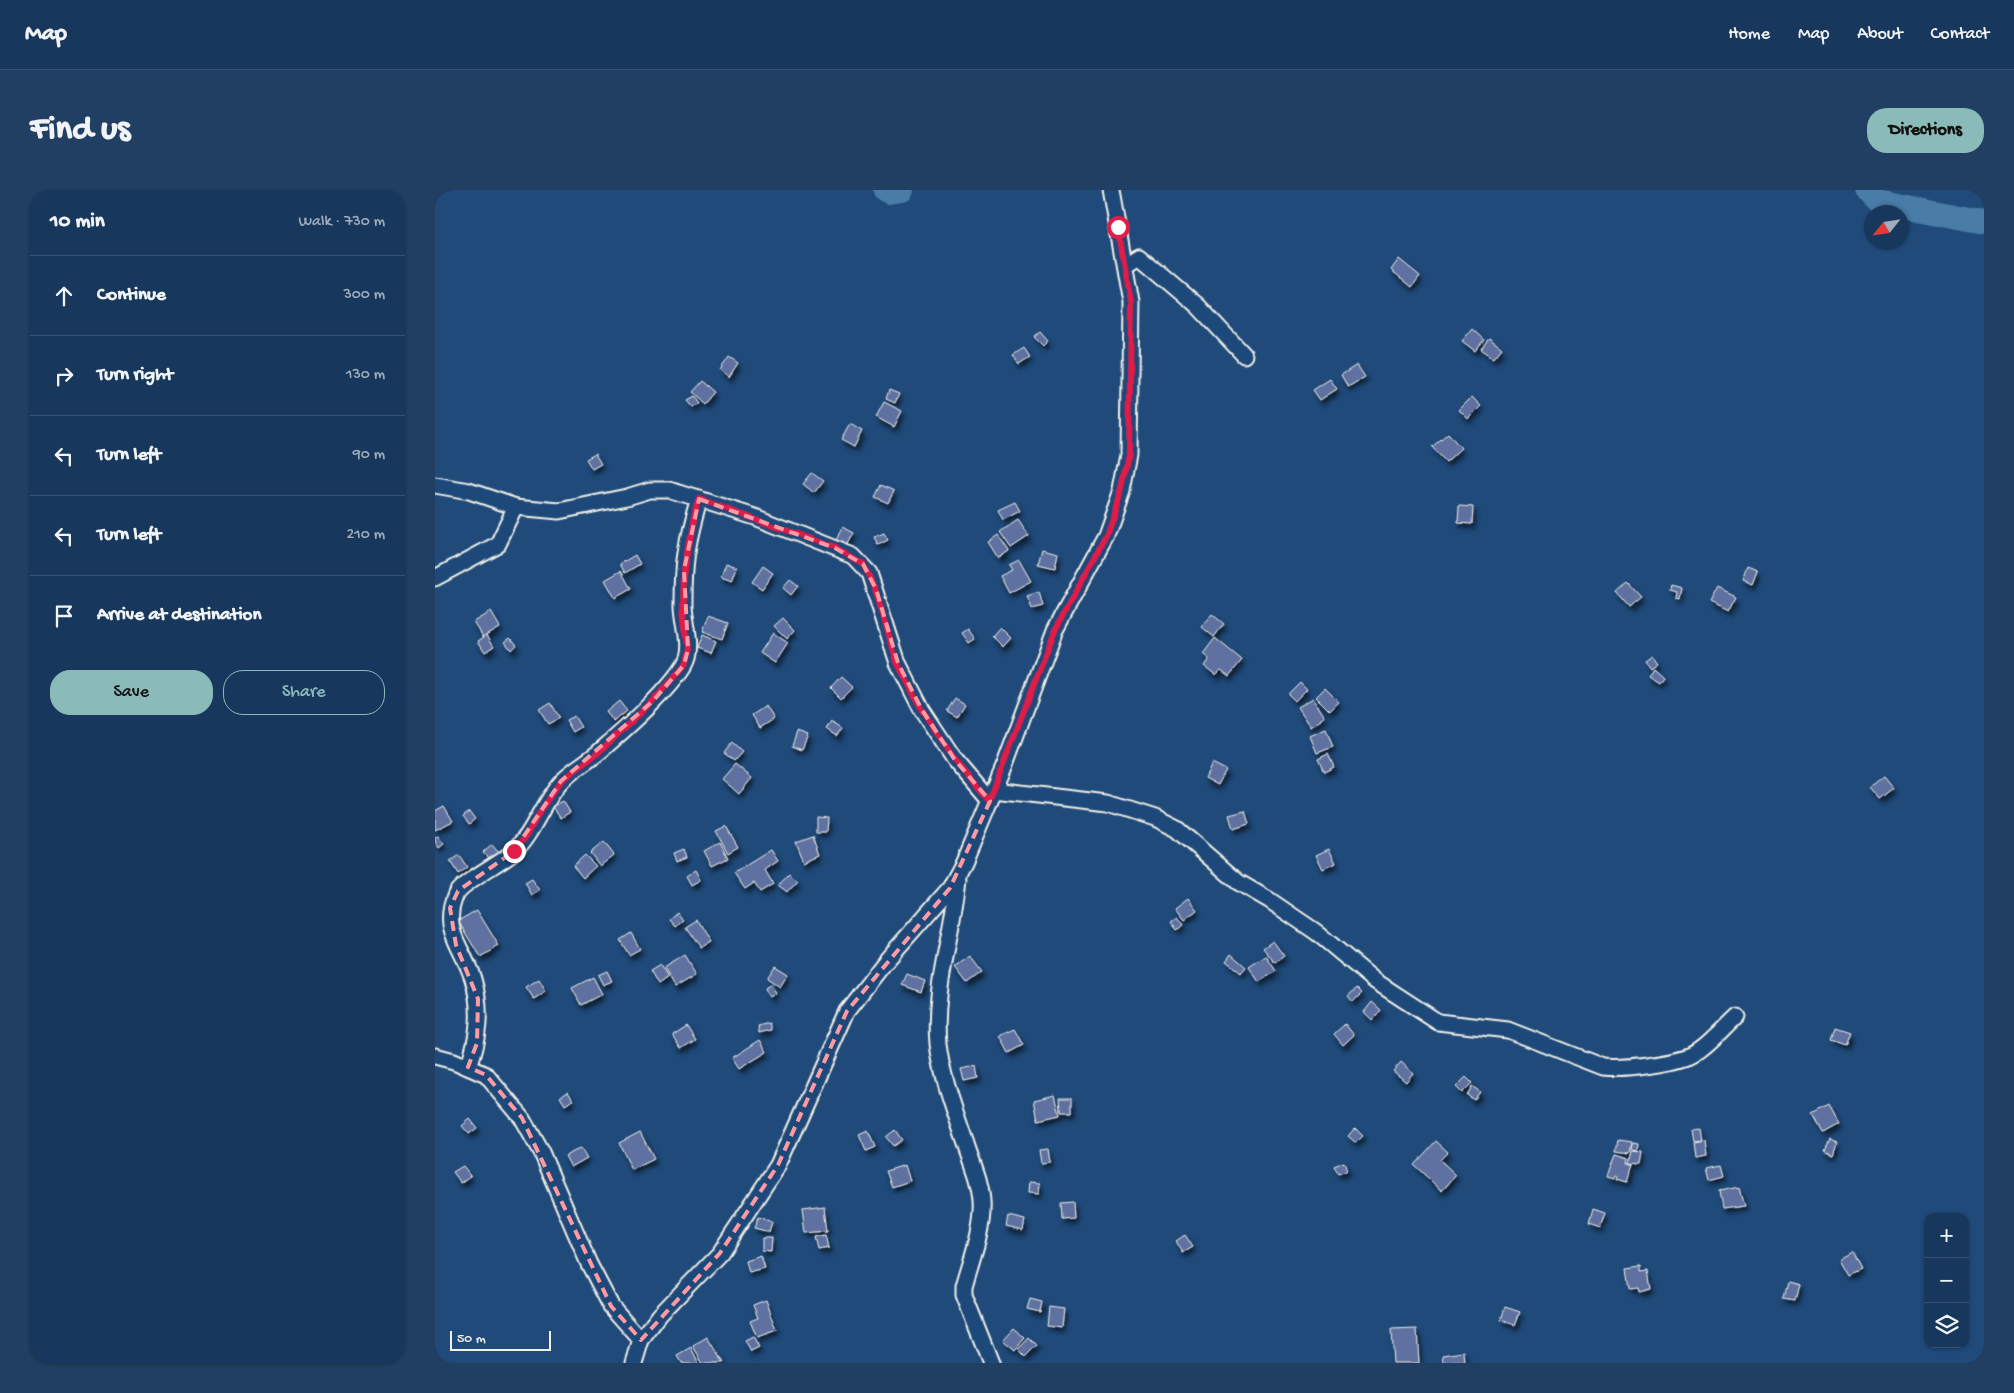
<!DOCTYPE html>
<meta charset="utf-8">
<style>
:root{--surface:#17385c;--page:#203f62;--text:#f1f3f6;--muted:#9eacbb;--line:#365272;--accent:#8bbbb9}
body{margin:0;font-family:"Gochi Hand",sans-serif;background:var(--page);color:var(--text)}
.controls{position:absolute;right:15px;bottom:15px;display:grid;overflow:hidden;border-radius:10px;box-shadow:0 1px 4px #0004}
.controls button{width:45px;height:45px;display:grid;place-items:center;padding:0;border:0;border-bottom:1px solid var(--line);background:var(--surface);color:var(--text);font:25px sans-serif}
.compass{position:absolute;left:1429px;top:15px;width:45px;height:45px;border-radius:50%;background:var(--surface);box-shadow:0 1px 4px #0004;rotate:240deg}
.scale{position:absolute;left:15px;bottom:12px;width:101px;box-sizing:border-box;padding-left:5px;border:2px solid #f4f1e8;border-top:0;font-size:14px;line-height:18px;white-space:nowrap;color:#f4f1e8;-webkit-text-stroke:4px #1f4a7a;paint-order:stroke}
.stop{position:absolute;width:15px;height:15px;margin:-11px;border:4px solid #e11d48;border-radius:50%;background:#fff}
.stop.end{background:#e11d48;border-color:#fff;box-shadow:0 1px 5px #0008}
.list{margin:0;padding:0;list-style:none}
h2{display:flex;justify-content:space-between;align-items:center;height:65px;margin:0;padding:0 20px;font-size:21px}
h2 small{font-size:16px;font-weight:400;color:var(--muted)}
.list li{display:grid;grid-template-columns:32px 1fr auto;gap:15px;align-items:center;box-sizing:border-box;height:80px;padding:0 20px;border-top:1px solid var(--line)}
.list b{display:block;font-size:19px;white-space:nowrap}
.list em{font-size:16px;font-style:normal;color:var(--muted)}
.actions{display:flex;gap:10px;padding:15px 20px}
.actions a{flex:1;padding:11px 0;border:1px solid var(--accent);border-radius:20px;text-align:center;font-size:18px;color:var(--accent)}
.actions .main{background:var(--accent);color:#111}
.icon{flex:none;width:28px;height:28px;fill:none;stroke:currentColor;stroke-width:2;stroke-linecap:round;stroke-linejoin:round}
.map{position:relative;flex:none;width:1549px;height:1173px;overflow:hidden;border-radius:20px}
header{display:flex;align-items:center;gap:30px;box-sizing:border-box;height:70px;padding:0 25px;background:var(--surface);border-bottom:1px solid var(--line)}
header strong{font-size:24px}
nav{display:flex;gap:28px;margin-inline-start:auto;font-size:18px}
.intro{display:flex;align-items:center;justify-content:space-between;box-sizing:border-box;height:120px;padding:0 30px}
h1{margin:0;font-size:35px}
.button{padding:12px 22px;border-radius:20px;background:var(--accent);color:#111;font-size:18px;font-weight:700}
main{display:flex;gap:30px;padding:0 30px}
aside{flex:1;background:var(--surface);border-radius:20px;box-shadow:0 1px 4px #0004}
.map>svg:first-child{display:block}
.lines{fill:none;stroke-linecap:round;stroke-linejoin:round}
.river{stroke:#4a7ba7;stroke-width:24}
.building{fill:#5f71a0;stroke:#f4f1e8;filter:url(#shadow)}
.street-casing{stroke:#f4f1e8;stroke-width:19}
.street{stroke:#1f4a7a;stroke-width:15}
.route{stroke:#e11d48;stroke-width:6}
.marked{fill:none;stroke:#ff9aa2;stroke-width:4;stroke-dasharray:10 6;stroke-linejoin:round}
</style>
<header>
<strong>Map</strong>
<nav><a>Home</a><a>Map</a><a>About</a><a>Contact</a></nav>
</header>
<div class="intro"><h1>Find us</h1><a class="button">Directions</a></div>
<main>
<aside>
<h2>10 min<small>Walk · 730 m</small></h2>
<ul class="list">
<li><svg class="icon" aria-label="ahead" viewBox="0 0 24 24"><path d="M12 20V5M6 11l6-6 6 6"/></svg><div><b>Continue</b></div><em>300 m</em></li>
<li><svg class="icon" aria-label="right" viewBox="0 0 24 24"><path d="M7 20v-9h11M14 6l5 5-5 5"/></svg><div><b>Turn right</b></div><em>130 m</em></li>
<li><svg class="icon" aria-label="left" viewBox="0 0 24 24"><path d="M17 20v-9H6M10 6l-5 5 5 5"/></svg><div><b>Turn left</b></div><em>90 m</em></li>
<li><svg class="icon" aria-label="left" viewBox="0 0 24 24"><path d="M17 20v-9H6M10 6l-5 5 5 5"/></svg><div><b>Turn left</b></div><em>210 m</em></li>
<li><svg class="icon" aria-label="arrive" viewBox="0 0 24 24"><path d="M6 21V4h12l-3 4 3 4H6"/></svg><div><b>Arrive at destination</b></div></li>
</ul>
<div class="actions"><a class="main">Save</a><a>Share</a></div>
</aside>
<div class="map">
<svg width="1549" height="1173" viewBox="0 0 1549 1173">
<defs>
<filter id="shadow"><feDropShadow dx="2.5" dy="4.5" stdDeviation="2.5" flood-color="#0009"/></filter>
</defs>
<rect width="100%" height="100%" fill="#1f4a7a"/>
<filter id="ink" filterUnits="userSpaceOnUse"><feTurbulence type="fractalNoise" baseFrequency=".02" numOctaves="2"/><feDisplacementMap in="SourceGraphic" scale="10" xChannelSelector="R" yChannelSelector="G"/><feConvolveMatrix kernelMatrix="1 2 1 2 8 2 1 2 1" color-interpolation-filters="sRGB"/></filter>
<g filter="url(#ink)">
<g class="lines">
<g class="river">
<polyline points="450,0 454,2 467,0"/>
<polyline points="1432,0 1443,11 1549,32"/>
</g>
</g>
<g class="building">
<polygon points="964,69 985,86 977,97 956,80"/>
<polygon points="1037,139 1049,150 1040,161 1027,151"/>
<polygon points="605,142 613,151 608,156 599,147"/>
<polygon points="1054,148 1067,158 1059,168 1046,159"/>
<polygon points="589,158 595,167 584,174 578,165"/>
<polygon points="294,167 303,173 294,187 285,180"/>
<polygon points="922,175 930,187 913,197 906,185"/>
<polygon points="895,189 902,199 885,210 878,200"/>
<polygon points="265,191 278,202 268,214 255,202"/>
<polygon points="454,200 464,204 460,213 451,209"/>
<polygon points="257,206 262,213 256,217 250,210"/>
<polygon points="1037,207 1046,216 1033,229 1024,220"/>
<polygon points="449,212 467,221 459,237 441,227"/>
<polygon points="415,234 427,241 419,257 406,250"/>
<polygon points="1013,243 1026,258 1011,272 997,257"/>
<polygon points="160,264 166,274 157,279 151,269"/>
<polygon points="377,283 388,291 379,303 368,294"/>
<polygon points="446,295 459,301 453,313 440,307"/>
<polygon points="580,312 585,321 568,330 563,320"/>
<polygon points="1024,316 1038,317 1037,334 1023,333"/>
<polygon points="583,330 594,346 576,358 565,342"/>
<polygon points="408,337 419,343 412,356 401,350"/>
<polygon points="449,343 453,350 443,355 439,347"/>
<polygon points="563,345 574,361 563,368 553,352"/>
<polygon points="607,359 623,363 620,378 603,374"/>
<polygon points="200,365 205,374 190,383 185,374"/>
<polygon points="584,370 596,391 574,403 565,386 577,380 574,375"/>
<polygon points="291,373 302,377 297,391 286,387"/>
<polygon points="328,376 338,383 327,399 317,392"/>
<polygon points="1313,378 1323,382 1318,395 1308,391"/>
<polygon points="186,381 196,399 180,408 170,390"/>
<polygon points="355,390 363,396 356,405 348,398"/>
<polygon points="1193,393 1206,407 1194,417 1182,403"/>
<polygon points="1236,395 1247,398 1245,409 1241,408 1242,402 1235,400"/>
<polygon points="1282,398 1301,407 1293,422 1274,413"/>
<polygon points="604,402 608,416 597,419 592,406"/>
<polygon points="56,422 65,437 48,447 39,432"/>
<polygon points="777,424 789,434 779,447 767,437"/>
<polygon points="273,426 293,433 287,449 267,442"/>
<polygon points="348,428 360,440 352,449 339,436"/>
<polygon points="565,437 576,448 568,457 557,446"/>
<polygon points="533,439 540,449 534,453 527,443"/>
<polygon points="338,443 353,453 340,473 325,463"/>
<polygon points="52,445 59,456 50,462 43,451"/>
<polygon points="267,445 281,451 276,463 262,458"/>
<polygon points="75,448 81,455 76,460 70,452"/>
<polygon points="780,448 807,470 794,486 786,480 781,485 769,476 774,469 768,464"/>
<polygon points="1217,465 1222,472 1215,477 1210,470"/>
<polygon points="1218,477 1228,486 1224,492 1213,485"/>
<polygon points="406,487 417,497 406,508 396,498"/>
<polygon points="865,492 872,499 860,511 853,504"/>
<polygon points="890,498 904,512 895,521 881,507"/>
<polygon points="520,508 530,514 522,527 512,521"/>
<polygon points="878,508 890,527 876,537 863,517"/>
<polygon points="184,511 192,521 179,532 171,522"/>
<polygon points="115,513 124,528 113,534 104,520"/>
<polygon points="331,516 339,529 325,538 317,525"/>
<polygon points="139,526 146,537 138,542 131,530"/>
<polygon points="397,531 408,538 402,546 392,539"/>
<polygon points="891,539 898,557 882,563 875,546"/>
<polygon points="362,542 373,546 367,560 357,556"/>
<polygon points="297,553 307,562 299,571 289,563"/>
<polygon points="893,564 899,577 889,582 883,569"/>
<polygon points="777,573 791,580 783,595 770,588"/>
<polygon points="300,574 317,588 304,604 287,589"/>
<polygon points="1449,586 1459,598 1445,609 1435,597"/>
<polygon points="128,611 135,622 126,628 118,617"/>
<polygon points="9,616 18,631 0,640 0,621"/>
<polygon points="34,621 40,629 34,634 28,626"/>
<polygon points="810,621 814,634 798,639 794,625"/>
<polygon points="381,627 392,628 391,642 381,642"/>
<polygon points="291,636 303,657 293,663 281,641"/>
<polygon points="378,645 385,664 369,671 361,651"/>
<polygon points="3,646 9,654 4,658 0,652 0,648"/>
<polygon points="169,652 179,665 165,676 155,663"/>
<polygon points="285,652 293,668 277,676 269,661"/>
<polygon points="57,654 64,662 55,669 48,662"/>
<polygon points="249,659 252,667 242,671 239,663"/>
<polygon points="894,659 901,673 888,679 881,665"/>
<polygon points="336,660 343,671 330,680 338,694 325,702 319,693 310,699 299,683"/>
<polygon points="24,665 32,677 23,684 15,671"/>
<polygon points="150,665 161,676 148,688 138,676"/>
<polygon points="261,680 266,690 257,695 252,686"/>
<polygon points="354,683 363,690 352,702 343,695"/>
<polygon points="97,689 105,700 97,705 90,693"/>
<polygon points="753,708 762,720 749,730 740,718"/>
<polygon points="42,720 64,756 45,767 23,731"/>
<polygon points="242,722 248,729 240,736 234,729"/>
<polygon points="742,727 748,735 742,740 736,731"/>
<polygon points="261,730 274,752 264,758 250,737"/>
<polygon points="196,743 205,759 194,765 185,750"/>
<polygon points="838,751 849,766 840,773 828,758"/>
<polygon points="796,764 811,777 806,783 791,771"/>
<polygon points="250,765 262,784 240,797 229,778"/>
<polygon points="535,766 547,782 532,793 520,777"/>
<polygon points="831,766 841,781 824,792 814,777"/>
<polygon points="225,775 233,788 223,795 215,781"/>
<polygon points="340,776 353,784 345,797 332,788"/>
<polygon points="172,781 177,791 168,795 163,785"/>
<polygon points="472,784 490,791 486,802 467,795"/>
<polygon points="158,787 167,804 146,815 137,798"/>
<polygon points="104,789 111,801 99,809 91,797"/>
<polygon points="336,794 341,803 334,807 330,798"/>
<polygon points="922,798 927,803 918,812 913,806"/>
<polygon points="937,812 946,820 937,830 929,822"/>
<polygon points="334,833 336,840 324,843 323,836"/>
<polygon points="910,834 919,845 908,855 899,844"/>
<polygon points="251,835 260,849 246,858 237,844"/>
<polygon points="1400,837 1415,842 1410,855 1396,850"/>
<polygon points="580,839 589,855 574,863 565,846"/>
<polygon points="325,850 332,862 304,879 297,868"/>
<polygon points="966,872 978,883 971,892 958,881"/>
<polygon points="541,876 543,888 529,891 526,879"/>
<polygon points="1031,887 1037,893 1027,903 1021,897"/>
<polygon points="1037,896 1045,902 1039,910 1032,905"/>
<polygon points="133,902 138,910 130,915 125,907"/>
<polygon points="620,905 625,925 603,930 599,910"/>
<polygon points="625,908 637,908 637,922 626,922"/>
<polygon points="1394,916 1404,934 1388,943 1378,925"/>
<polygon points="35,929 42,938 34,944 27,936"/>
<polygon points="920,938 928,946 921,953 913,946"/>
<polygon points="1264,938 1266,950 1258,951 1256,939"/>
<polygon points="460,940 467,950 458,956 451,947"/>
<polygon points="433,941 440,957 431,961 424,945"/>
<polygon points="205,942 219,969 197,980 184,953"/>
<polygon points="1395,949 1402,952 1398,964 1390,960"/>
<polygon points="1183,950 1197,952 1195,963 1181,961"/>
<polygon points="1269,950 1271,966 1260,968 1258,952"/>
<polygon points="1001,951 1013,962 1005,970 1021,985 1007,1001 979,975"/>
<polygon points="1198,953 1204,954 1203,961 1197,960"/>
<polygon points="146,958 152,968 136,977 130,966"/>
<polygon points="613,959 615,972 606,973 604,960"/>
<polygon points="1198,961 1208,962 1206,974 1195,973"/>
<polygon points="1181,964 1194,968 1193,973 1198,974 1192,992 1182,989 1183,986 1181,986 1180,988 1173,986"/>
<polygon points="909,972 912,981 903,984 899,976"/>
<polygon points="470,975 475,991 457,997 451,981"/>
<polygon points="1286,975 1289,986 1274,990 1271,978"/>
<polygon points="28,976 36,986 26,993 18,982"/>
<polygon points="594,992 605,993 604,1004 593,1003"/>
<polygon points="1304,997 1309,1016 1287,1019 1284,1001"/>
<polygon points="638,1012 639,1028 627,1029 626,1013"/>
<polygon points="390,1017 393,1041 371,1043 368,1020"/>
<polygon points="1158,1019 1170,1023 1165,1038 1154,1034"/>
<polygon points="573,1026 590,1030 588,1040 571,1036"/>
<polygon points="323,1027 337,1032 334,1042 319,1038"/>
<polygon points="391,1045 394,1058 384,1060 381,1047"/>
<polygon points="750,1045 758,1057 748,1063 741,1051"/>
<polygon points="327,1048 337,1048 336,1062 327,1061"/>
<polygon points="1417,1062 1426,1079 1413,1085 1404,1069"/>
<polygon points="326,1066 330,1079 314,1083 311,1071"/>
<polygon points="1206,1076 1206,1082 1213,1081 1216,1099 1204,1102 1203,1098 1195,1099 1192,1078"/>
<polygon points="1353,1091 1364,1094 1360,1111 1349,1109"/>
<polygon points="595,1109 607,1112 605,1122 592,1119"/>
<polygon points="331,1110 342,1141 322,1148 315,1131 323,1128 318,1115"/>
<polygon points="614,1117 629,1119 627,1138 612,1136"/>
<polygon points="1070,1117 1085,1122 1080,1135 1066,1130"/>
<polygon points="579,1138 590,1148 580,1160 568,1150"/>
<polygon points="982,1139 984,1173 958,1173 956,1140"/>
<polygon points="273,1147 289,1173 268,1173 258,1156"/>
<polygon points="318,1147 324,1158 316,1162 310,1151"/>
<polygon points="594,1148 602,1156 591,1167 583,1159"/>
<polygon points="256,1158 264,1173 246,1173 242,1166"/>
<polygon points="1029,1162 1030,1173 1009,1173 1008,1165"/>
</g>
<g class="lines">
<defs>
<g id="street">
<polyline points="690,75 704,66 763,116 809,165"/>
<polyline points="0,295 34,301 81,317 124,321 192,307 215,300 234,300 320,327 418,366 434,383 463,473 487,520 520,570 555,611"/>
<polyline points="0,388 63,354 81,317"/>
<path d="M559,600L673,613L720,628L742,639L803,692L834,710L881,742L940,791L1003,832L1073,840L1168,877C1187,879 1248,873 1263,861C1276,852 1288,838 1300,827"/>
<path d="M523,688C518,743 498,799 503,854C507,889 522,926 533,960C539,977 546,993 547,1011C549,1038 536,1070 529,1096V1105L556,1173"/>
<polyline points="0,866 19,871 51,885 87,928 106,962 154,1074 176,1116 206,1150"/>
<path d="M33,877C44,847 47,820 38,789C28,757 5,740 21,704C27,692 67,672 79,661C99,643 107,613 125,593C135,581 151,573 164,562C189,540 231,504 248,476C258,459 249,435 248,416C248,405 248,394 249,382C250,358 257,332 264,309"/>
<polyline points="199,1173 206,1150 225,1125 285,1063 343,975 412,821 450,772 515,698 529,672 569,577 620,440 671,346 687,301 694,265 696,112 676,0"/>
</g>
</defs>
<use href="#street" class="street-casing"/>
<use href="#street" class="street"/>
</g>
</g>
<g class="lines" filter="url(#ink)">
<polyline class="route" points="79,661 92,645 104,622 126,591 164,562 218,511 249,475 252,459 248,417 249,380 258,328 264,309 400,358 428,374 440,399 462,472 487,520 520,570 554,611 620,440 671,346 687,300 694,265 696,112 683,37"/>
</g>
<path class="marked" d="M264,309L400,358L428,374L441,399L463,473L487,520L520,570L555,611L515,698L412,821L343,975L285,1063L206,1150L176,1116L87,928L51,885L33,877L42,853L43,809L21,755L15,718L23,701L79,661L126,591L218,511L249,475L253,459L249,380Z"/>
</svg>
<div class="controls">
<button>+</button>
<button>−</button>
<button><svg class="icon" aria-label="layers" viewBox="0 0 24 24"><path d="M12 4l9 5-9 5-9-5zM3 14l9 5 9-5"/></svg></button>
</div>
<svg class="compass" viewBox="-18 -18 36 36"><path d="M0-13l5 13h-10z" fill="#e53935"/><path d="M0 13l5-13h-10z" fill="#9eacbb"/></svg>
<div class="scale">50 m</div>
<div class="stop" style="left:683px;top:37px"></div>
<div class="stop end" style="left:79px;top:661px"></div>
</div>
</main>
